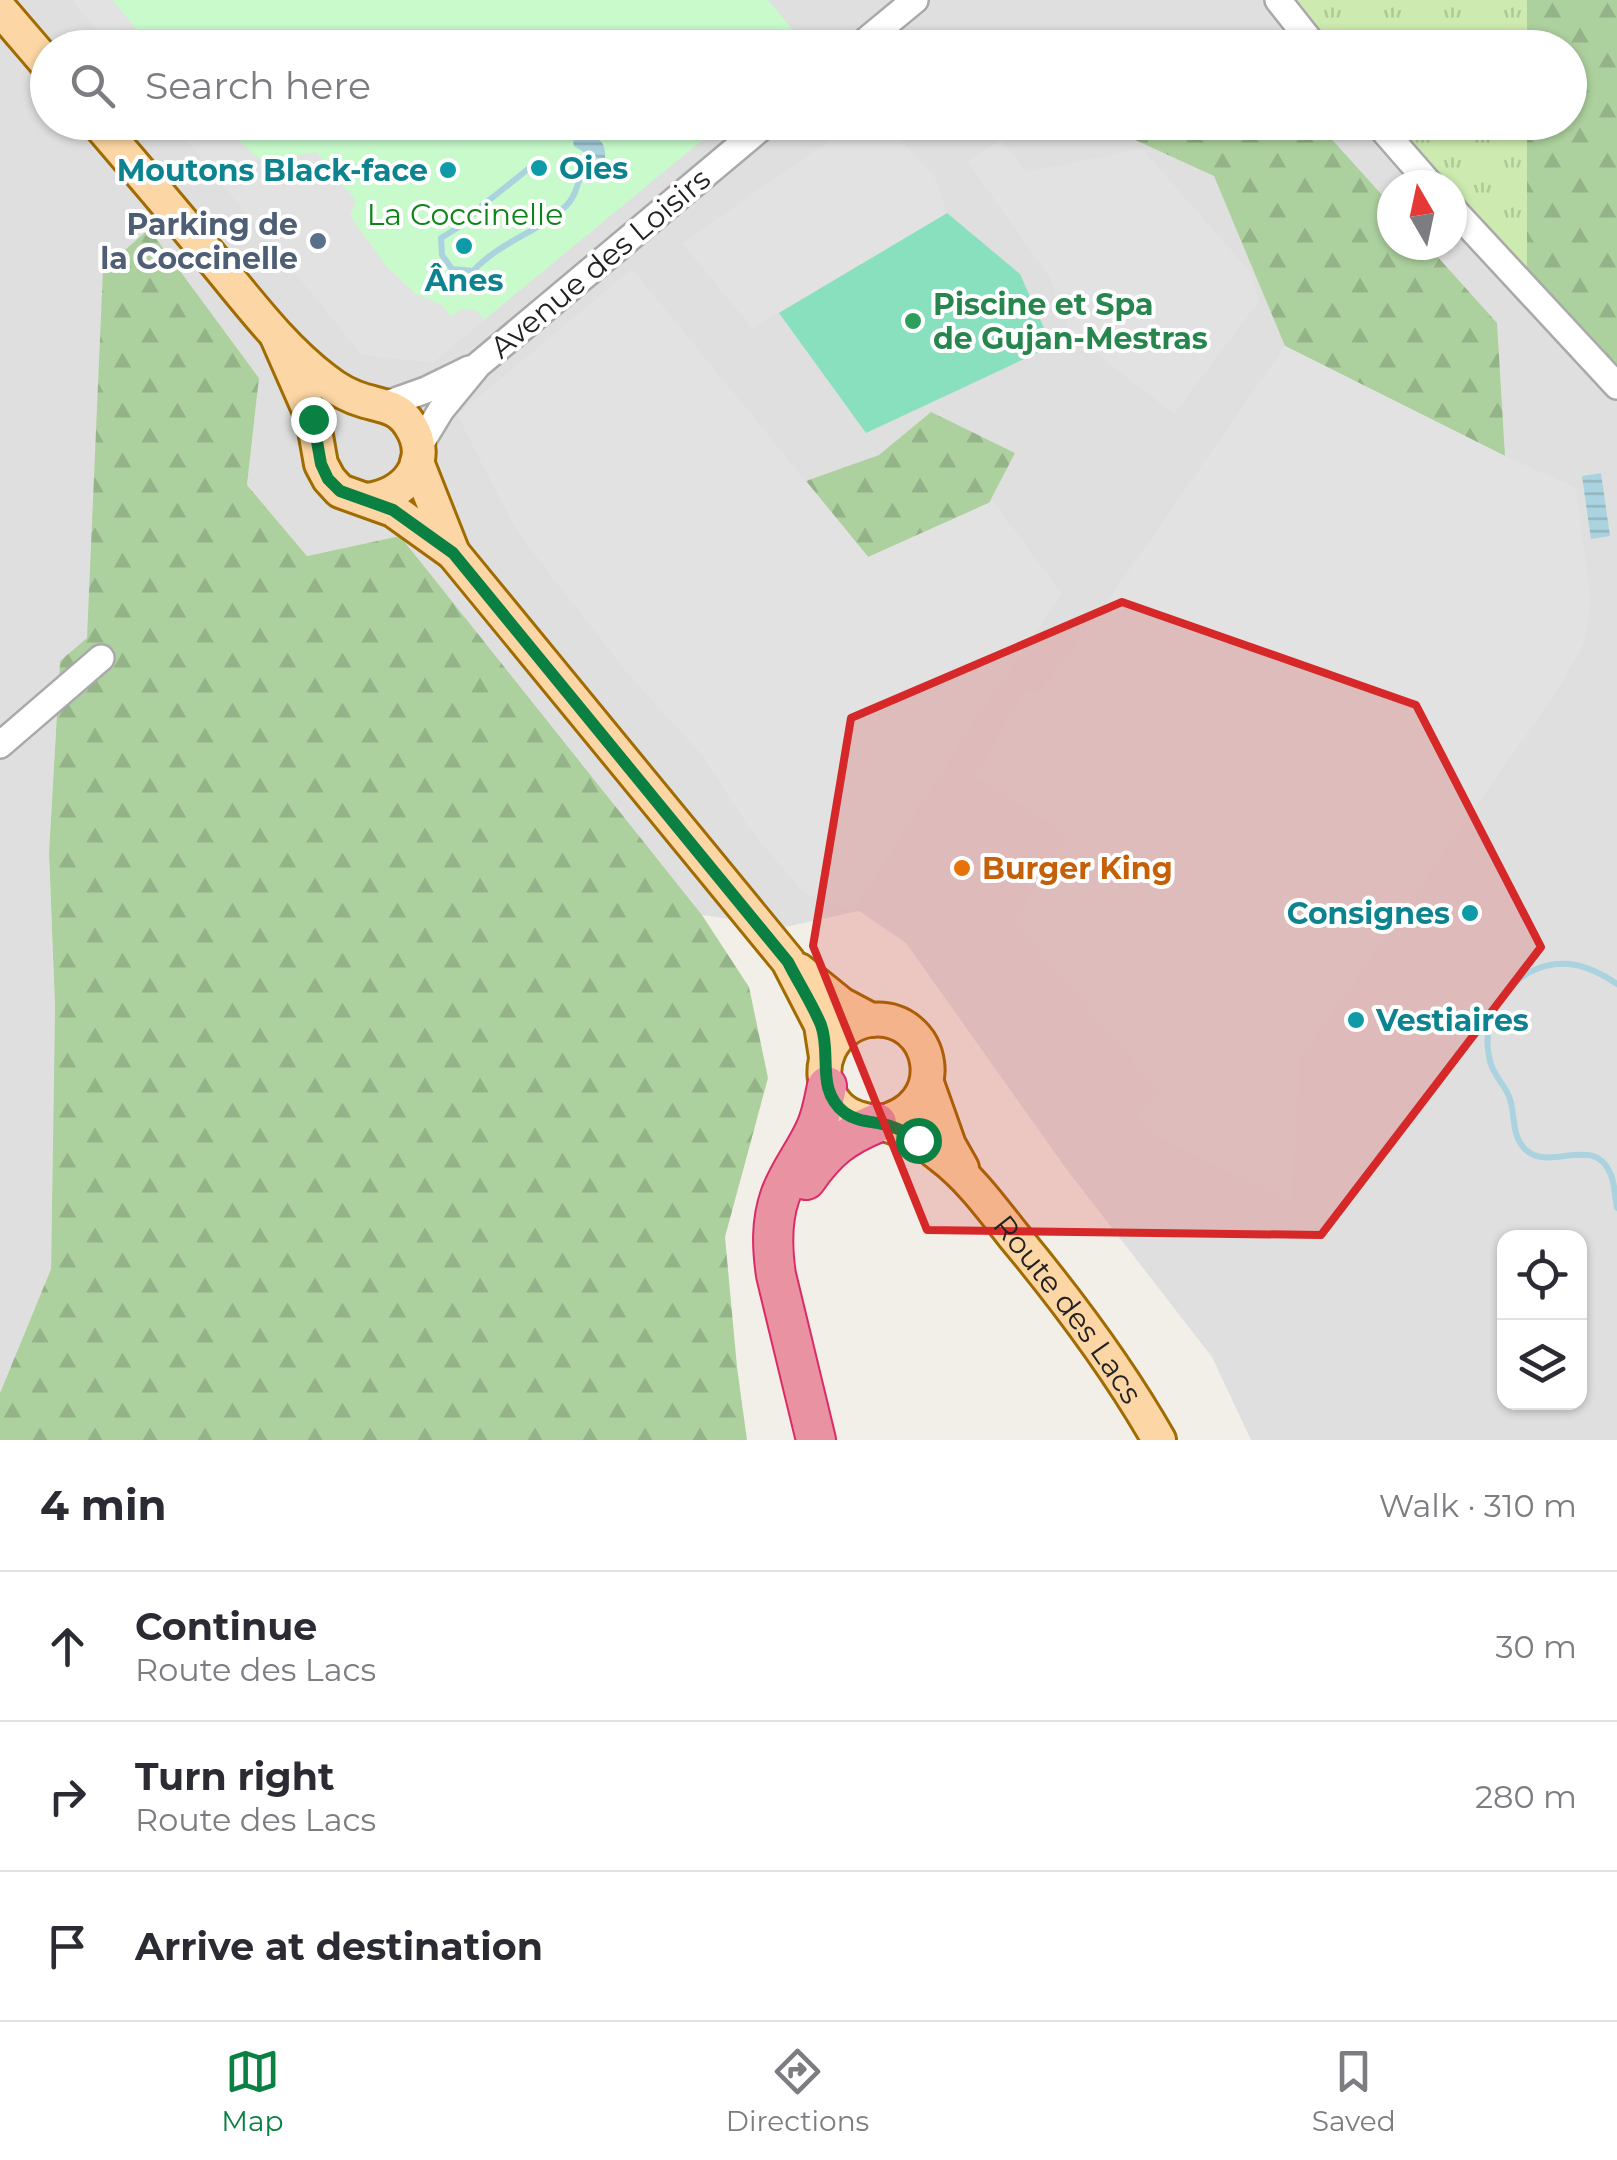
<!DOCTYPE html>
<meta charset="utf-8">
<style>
:root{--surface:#fff;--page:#f2f2f3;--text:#2b2b33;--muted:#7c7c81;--line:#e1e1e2;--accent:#0b8043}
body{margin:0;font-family:Montserrat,sans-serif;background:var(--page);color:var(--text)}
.controls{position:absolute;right:30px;bottom:30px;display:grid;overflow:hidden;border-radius:20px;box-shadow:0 2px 8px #0004}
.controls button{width:90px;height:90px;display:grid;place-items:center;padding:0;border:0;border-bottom:2px solid var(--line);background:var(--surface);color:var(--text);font:50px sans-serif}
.compass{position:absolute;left:1377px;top:170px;width:90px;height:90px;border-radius:50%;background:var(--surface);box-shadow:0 2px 8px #0004;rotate:351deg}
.stop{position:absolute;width:30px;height:30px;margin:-22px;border:8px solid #0b8043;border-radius:50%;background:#fff}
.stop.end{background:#0b8043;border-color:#fff;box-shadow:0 2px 10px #0008}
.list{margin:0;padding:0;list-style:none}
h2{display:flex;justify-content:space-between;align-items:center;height:130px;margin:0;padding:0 40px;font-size:42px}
h2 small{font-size:32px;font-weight:400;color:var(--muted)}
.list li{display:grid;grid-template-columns:65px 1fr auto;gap:30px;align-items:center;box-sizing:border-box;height:150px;padding:0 40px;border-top:2px solid var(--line)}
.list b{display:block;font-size:38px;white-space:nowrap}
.list p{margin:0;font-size:32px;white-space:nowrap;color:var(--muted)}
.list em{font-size:32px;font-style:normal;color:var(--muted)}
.icon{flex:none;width:55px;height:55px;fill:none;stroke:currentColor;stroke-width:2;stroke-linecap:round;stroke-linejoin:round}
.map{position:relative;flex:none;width:1617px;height:1440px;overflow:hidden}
.search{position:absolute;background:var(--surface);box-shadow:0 2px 8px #0004;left:30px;right:30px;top:30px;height:110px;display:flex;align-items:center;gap:25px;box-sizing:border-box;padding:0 35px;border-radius:55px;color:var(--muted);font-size:38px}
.sheet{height:580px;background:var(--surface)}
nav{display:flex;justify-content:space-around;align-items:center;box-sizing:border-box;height:140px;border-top:2px solid var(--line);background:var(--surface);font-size:28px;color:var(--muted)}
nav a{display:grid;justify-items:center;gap:5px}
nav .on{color:var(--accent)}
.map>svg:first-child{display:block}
.residential{fill:#e0dfdf;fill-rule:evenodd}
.grass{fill:url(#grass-tufts)}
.forest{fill:url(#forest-firs)}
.park{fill:#c8facc}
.pitch{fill:#88e0be}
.parking{fill:#e2e2e2}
.water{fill:url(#water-rules)}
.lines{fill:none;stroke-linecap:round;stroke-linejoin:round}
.stream{stroke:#aad3df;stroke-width:6}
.minor-casing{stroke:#a9a9a9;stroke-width:30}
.major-casing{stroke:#a06b00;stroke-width:38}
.highway-casing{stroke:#dc2a67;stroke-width:42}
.minor{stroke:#fff;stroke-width:25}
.major{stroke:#fcd6a4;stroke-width:32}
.highway{stroke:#e892a2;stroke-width:38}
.route{stroke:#0b8043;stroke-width:12}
.marked{fill:#d62828;fill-opacity:0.2;stroke:#d62828;stroke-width:8;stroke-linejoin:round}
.culture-dot{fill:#0f9aa8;stroke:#fff;stroke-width:4}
.service-dot{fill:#5c6f8a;stroke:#fff;stroke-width:4}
.leisure-dot{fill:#2e9e5b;stroke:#fff;stroke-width:4}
.food-dot{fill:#e8710a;stroke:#fff;stroke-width:4}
.labels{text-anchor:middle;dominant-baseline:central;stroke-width:8;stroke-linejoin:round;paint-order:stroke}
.culture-label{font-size:30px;font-weight:bold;fill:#0d838f;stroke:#fff;text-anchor:start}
.park-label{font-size:30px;fill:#0c8416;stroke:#fff}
.service-label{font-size:30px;font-weight:bold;fill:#4e5e75;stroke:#fff;text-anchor:end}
.street-label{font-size:30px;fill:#222;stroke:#fff}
.leisure-label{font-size:30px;font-weight:bold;fill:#27864d;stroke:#fff;text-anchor:start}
.food-label{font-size:30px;font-weight:bold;fill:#c56008;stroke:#fff;text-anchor:start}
</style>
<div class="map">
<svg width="1617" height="1440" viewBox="0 0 1617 1440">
<defs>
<pattern id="grass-tufts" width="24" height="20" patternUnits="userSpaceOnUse" patternTransform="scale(2.5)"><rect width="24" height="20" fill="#cdebb0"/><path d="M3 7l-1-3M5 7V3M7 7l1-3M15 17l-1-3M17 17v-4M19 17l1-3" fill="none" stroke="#b0c997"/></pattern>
<pattern id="forest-firs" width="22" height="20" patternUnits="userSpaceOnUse" patternTransform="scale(2.5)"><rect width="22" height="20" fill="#add19e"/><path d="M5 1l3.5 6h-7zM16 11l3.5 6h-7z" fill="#95b388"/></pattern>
<pattern id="water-rules" width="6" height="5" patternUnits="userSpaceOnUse" patternTransform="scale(2.5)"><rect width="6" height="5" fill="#aad3df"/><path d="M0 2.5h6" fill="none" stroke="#92b5bf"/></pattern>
</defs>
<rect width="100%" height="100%" fill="#f2efe9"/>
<path class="residential" d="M0,0H1295L1333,47L48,48V122L1394,123L1445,185H1392V245H1452V194L1527,287L1617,372V1440H1251L1212,1357L1067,1170L906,943L859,911L785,927L702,915L400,536L307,556L247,485L259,378L149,230L87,638L60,662L49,853L55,1007L51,1269L0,1393ZM1504,1238H1580V1402H1504Z"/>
<g class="grass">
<polygon points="1295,0 1527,0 1527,47 1333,47"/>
<polygon points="1394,123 1527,123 1527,287 1452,194 1452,185 1445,185"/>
</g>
<g class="forest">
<polygon points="1527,0 1617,0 1617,372 1527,287 1527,123 1570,122 1570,48 1527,47"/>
<polygon points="1098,123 1317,123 1392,206 1392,245 1427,245 1497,323 1505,456 1285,346 1214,176"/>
<polygon points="149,229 259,378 247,485 307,556 400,536 702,915 749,987 768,1078 725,1237 737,1367 747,1440 0,1440 0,1393 51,1269 55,1007 49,853 60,661 87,638 103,269"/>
<polygon points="931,412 1015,453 989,503 869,558 806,481 879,455"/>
</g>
<g class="park">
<polygon points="112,0 768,0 807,47 151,47"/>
<polygon points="218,123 723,123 484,320 476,310 451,317 442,305 415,294 385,265 350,216 263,162"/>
</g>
<polygon class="pitch" points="947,213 1020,274 1052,346 866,433 779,313"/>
<g class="parking">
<polygon points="72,0 112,0 151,47 110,47"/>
<polygon points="172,123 218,123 263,162 316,152 356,201 350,216 385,265 415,294 442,305 451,317 461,309 476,310 484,320 433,363 362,355"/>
<polygon points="836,123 884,123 934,176 947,213 752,328 682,243 843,131"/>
<polygon points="1000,139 1027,172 1142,149 1251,273 1259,301 1174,414 1070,333 1050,278 968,162"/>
<polygon points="632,269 868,557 993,501 1062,594 972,724 853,911 805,894 753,833 700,753 629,675 518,533 457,415"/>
<polygon points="1285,346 1505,456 1576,488 1591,602 1585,641 1560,686 1300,1059 1291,1201 1158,1137 1137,1114 1162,1094 1014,922 1068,835 975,776 1025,690 1038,694 1093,622"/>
</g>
<g class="water">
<path d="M586,133C600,138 606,143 605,158L596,160L574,146L573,141L576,135Z"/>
<polygon points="1601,473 1610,536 1591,539 1582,476"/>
</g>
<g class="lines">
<g class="stream">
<path d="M532,166L483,205L462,225L441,238L442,255L452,269L473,271C502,240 538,233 566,206C582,190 572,177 596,160"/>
<path d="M1617,984C1604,975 1592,968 1576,965C1522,955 1476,1009 1490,1061C1493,1074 1502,1082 1508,1094C1517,1112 1509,1134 1526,1150C1550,1173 1597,1131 1612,1178C1615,1187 1615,1198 1617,1208"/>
</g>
<defs>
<g id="minor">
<polyline points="1278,0 1316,48"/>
<polyline points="857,48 915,0"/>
<polyline points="1376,122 1431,185"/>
<polyline points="1452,208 1617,386"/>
<polyline points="384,405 426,390 469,369"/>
<polyline points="418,448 441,410 478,365 768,122"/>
<polyline points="0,745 101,658"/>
</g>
<g id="major">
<polyline points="0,9 48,65"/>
<path d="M97,122C137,169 177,215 216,263C250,304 282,347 325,380C336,389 351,397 365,401C383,406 399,407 410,425C434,462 405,496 367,500"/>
<polyline points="277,337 313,419 321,464 329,479 340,491 393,510 453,553 788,961 821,1025 826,1057"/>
<polyline points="417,462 453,553"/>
<polyline points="799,970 841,1004 871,1020"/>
<polyline points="927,1083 949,1145 962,1168"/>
<path id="s1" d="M877,1123C955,1109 935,1012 870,1020C832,1025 811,1070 834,1101C850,1123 873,1119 896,1128C911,1134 928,1145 941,1156C969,1177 991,1207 1013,1235C1067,1300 1117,1366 1159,1440"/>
</g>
<g id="highway">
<path d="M806,1180C827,1150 843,1137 877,1123"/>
<path d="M816,1440L776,1275C772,1248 771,1222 780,1196C789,1170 807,1150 817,1125C822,1113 824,1100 827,1086"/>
</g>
</defs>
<use href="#minor" class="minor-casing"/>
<use href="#major" class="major-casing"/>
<use href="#highway" class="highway-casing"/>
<use href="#minor" class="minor"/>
<use href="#major" class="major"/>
<use href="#highway" class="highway"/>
</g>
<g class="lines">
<path class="route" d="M313,419L321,464L328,479L340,491L393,510L453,553L788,962C798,982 812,1003 821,1025C832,1055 815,1090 845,1113C859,1123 875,1121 890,1126C901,1129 910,1135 918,1140"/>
</g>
<path class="marked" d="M1122,602L1416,705L1541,947L1321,1235L927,1230L813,946L851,718Z"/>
<g class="culture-dot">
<circle cx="539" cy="168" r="10"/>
<circle cx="448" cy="170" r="10"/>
<circle cx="464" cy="246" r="10"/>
<circle cx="1470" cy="913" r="10"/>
<circle cx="1356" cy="1020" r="10"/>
</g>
<circle class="service-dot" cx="318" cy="241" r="10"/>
<circle class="leisure-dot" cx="913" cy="321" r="10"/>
<circle class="food-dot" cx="962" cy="868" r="10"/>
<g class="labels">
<g class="culture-label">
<text x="559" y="168">Oies</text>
<text x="428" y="170" text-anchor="end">Moutons Black-face</text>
<text x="464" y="280" text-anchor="middle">Ânes</text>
<text x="1450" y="913" text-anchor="end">Consignes</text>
<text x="1376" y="1020">Vestiaires</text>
</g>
<g class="park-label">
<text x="465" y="214">La Coccinelle</text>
</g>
<g class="service-label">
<text x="298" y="224">Parking de<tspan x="298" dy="34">la Coccinelle</tspan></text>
</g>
<g class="street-label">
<text transform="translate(600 263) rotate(-40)">Avenue des Loisirs</text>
<text stroke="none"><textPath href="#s1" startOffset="595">Route des Lacs</textPath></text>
</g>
<g class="leisure-label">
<text x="933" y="304">Piscine et Spa<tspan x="933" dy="34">de Gujan-Mestras</tspan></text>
</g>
<g class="food-label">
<text x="982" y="868">Burger King</text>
</g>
</g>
</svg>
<div class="controls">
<button><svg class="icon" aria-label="locate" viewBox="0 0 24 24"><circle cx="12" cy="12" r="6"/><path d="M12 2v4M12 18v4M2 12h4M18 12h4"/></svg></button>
<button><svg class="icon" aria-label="layers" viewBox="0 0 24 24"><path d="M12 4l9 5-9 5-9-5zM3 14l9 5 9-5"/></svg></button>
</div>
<svg class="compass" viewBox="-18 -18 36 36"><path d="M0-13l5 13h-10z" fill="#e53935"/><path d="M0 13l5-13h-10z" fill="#7c7c81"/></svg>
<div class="stop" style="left:918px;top:1140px"></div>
<div class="stop end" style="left:313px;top:419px"></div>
<div class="search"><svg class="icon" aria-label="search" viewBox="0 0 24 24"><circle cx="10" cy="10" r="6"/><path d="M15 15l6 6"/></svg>Search here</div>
</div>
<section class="sheet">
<h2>4 min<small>Walk · 310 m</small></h2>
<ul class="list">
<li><svg class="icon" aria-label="ahead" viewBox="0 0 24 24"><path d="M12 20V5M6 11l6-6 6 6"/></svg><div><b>Continue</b><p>Route des Lacs</p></div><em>30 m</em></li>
<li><svg class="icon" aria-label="right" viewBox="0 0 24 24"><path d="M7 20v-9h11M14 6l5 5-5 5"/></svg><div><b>Turn right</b><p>Route des Lacs</p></div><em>280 m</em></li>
<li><svg class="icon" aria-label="arrive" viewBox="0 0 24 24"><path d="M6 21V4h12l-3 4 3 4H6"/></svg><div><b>Arrive at destination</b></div></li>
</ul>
</section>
<nav>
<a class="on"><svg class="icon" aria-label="map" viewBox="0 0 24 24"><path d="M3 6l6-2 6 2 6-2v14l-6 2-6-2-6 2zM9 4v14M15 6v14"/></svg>Map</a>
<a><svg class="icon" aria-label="directions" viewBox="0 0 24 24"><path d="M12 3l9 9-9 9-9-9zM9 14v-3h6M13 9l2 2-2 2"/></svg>Directions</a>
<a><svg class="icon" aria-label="saved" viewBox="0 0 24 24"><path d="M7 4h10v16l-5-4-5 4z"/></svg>Saved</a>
</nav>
